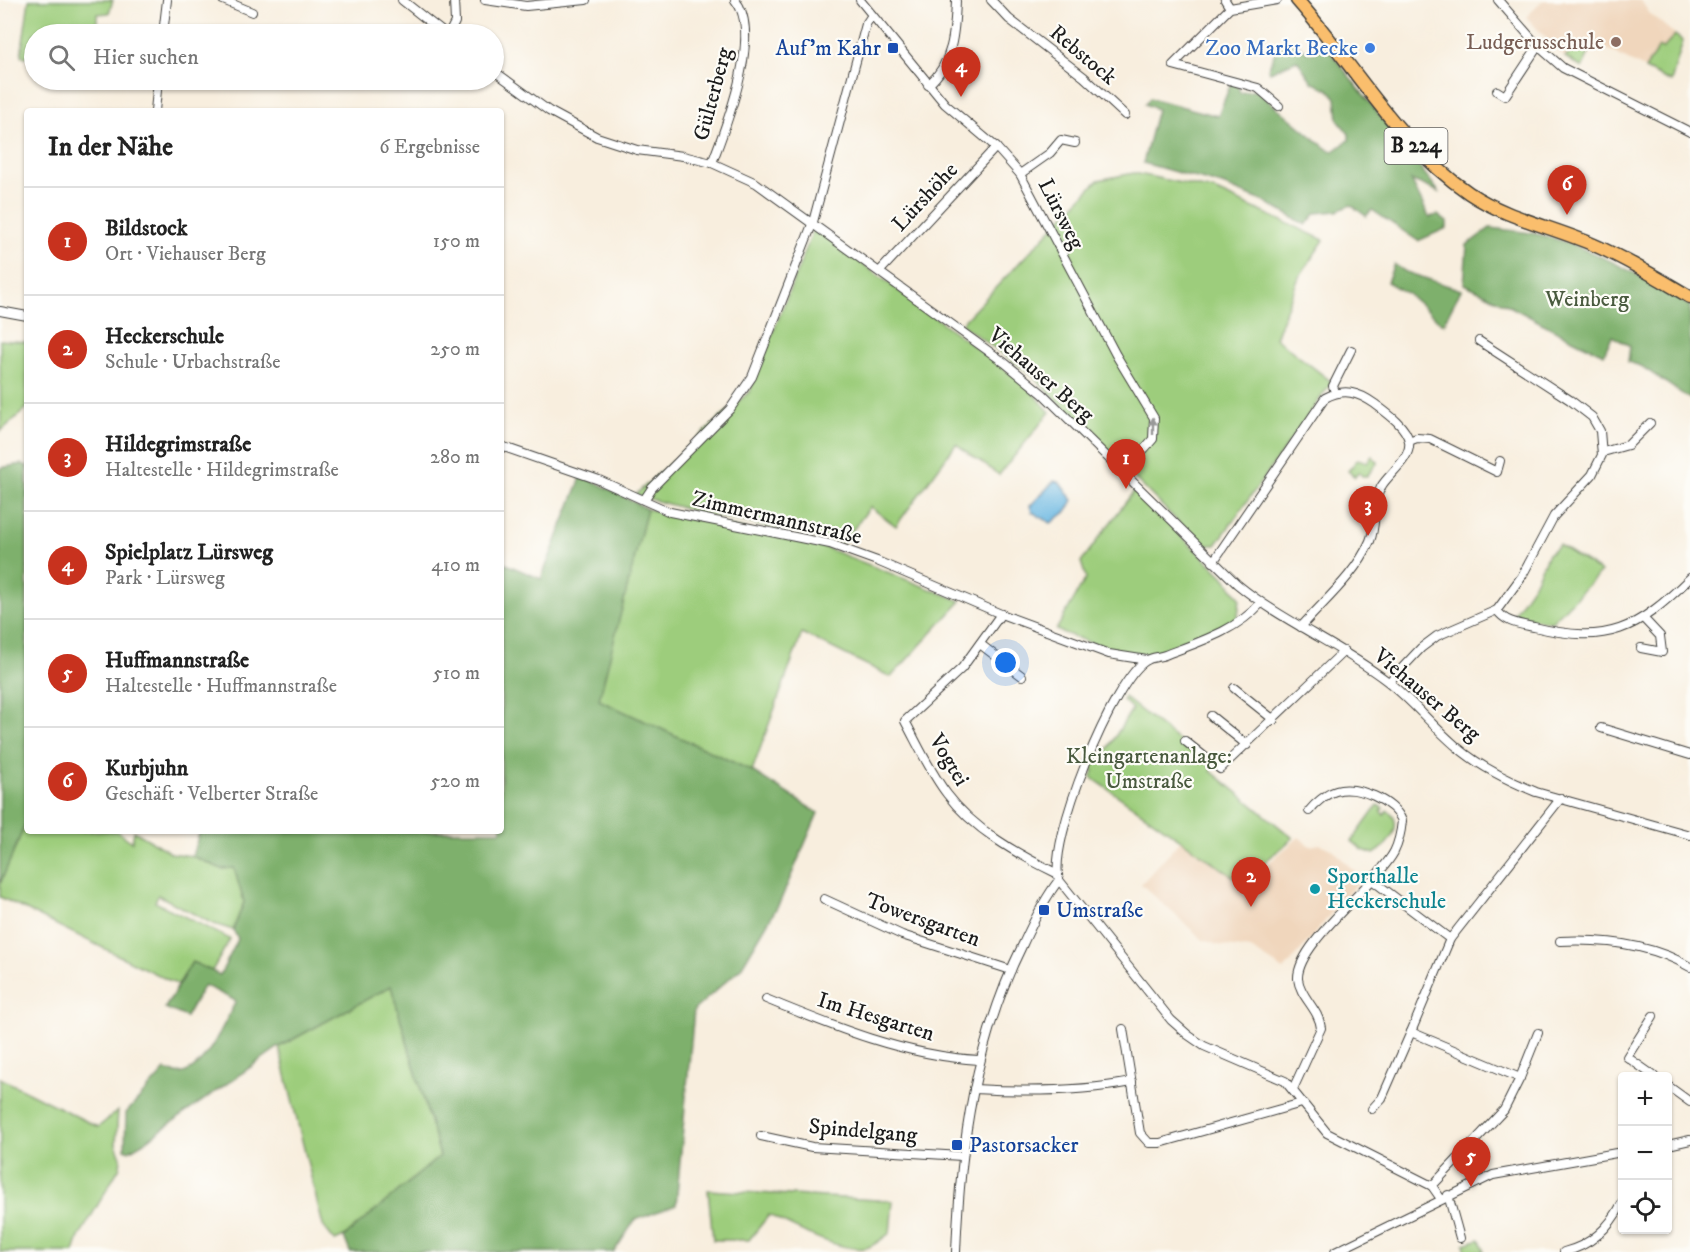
<!DOCTYPE html>
<html lang="de">
<meta charset="utf-8">
<style>
:root{--surface:#fff;--page:#f6f6f6;--text:#222;--muted:#767676;--line:#e0e0e0;--accent:#c8321e}
body{margin:0;font-family:"IM FELL DW Pica",serif;background:var(--page);color:var(--text)}
.controls{position:absolute;right:18px;bottom:18px;display:grid;overflow:hidden;border-radius:6px;box-shadow:0 2px 4px #0004}
.controls button{width:54px;height:54px;display:grid;place-items:center;padding:0;border:0;border-bottom:2px solid var(--line);background:var(--surface);color:var(--text);font:30px sans-serif}
.you{position:absolute;left:1006px;top:663px;width:21px;height:21px;margin:-15px;border:4px solid #fff;border-radius:50%;background:#1a73e8;box-shadow:0 0 0 9px #1a73e833}
.badge{display:grid;place-items:center;width:39px;height:39px;border-radius:50%;background:var(--accent);color:#fff;font-size:20px;font-weight:700}
.pin{position:absolute;translate:-50% -50px;filter:drop-shadow(0 2px 3px #0008)}
.pin::after{content:'';position:absolute;top:32px;width:21px;height:18px;background:inherit;clip-path:polygon(0 0,100% 0,50% 100%)}
.list{margin:0;padding:0;list-style:none}
h2{display:flex;justify-content:space-between;align-items:center;height:78px;margin:0;padding:0 24px;font-size:26px}
h2 small{font-size:20px;font-weight:400;color:var(--muted)}
.list li{display:grid;grid-template-columns:39px 1fr auto;gap:18px;align-items:center;box-sizing:border-box;height:108px;padding:0 24px;border-top:2px solid var(--line)}
.list b{display:block;font-size:22px;white-space:nowrap}
.list p{margin:0;font-size:20px;white-space:nowrap;color:var(--muted)}
.list em{font-size:20px;font-style:normal;color:var(--muted)}
.icon{flex:none;width:33px;height:33px;fill:none;stroke:currentColor;stroke-width:2;stroke-linecap:round;stroke-linejoin:round}
.map{position:relative;flex:none;width:1690px;height:1252px;overflow:hidden}
.search{position:absolute;background:var(--surface);box-shadow:0 2px 4px #0004;left:24px;top:24px;width:480px;height:66px;display:flex;align-items:center;gap:15px;box-sizing:border-box;padding:0 21px;border-radius:33px;color:var(--muted);font-size:22px}
.panel{position:absolute;background:var(--surface);box-shadow:0 2px 4px #0004;left:24px;top:108px;width:480px;height:726px;border-radius:6px}
.map>svg:first-child{display:block}
.built{fill:#f0d6bc}
.green{fill:#9dcd7c;stroke:#5c744c;stroke-width:1.5}
.forest{fill:#7eb06c;stroke:#4d6644;stroke-width:1.5}
.water{fill:#67b6e1;stroke:#42697e;stroke-width:1.5}
.lines{fill:none;stroke-linecap:round;stroke-linejoin:round}
.minor-casing{stroke:#3d3c39;stroke-width:10}
.primary-casing{stroke:#3d3c39;stroke-width:15}
.minor{stroke:#fff;stroke-width:8}
.primary{stroke:#fabe6d;stroke-width:12}
.oneway{fill:#999}
.education-dot{fill:#8d6e63;stroke:#fdfcf7;stroke-width:2}
.transit-dot{fill:#1a4fb4;stroke:#fdfcf7;stroke-width:2}
.shop-dot{fill:#3f7fe0;stroke:#fdfcf7;stroke-width:2}
.culture-dot{fill:#0f9aa8;stroke:#fdfcf7;stroke-width:2}
.labels{text-anchor:middle;dominant-baseline:central;stroke-width:4.5;stroke-linejoin:round;paint-order:stroke}
.shield{fill:#fdfcf7;stroke:#605f5e;stroke-width:1.5}
.shield-label{font-size:21px;font-weight:bold;fill:#1c1c1c}
.education-label{font-size:22px;fill:#785e54;stroke:#fdfcf7;text-anchor:end}
.transit-label{font-size:22px;fill:#164399;stroke:#fdfcf7;text-anchor:start}
.shop-label{font-size:22px;fill:#366cbe;stroke:#fdfcf7;text-anchor:end}
.street-label{font-size:22px;fill:#1c1c1c;stroke:#fdfcf7}
.park-label{font-size:22px;fill:#495a3e;stroke:#fdfcf7}
.culture-label{font-size:22px;fill:#0d838f;stroke:#fdfcf7;text-anchor:start}
</style>
<div class="map">
<svg width="1690" height="1252" viewBox="0 0 1690 1252">
<rect width="100%" height="100%" fill="#fdfcf7"/>
<filter id="ink" filterUnits="userSpaceOnUse"><feTurbulence type="fractalNoise" baseFrequency=".0167" numOctaves="2"/><feDisplacementMap in="SourceGraphic" scale="12" xChannelSelector="R" yChannelSelector="G"/><feConvolveMatrix kernelMatrix="1 2 1 2 8 2 1 2 1" color-interpolation-filters="sRGB"/></filter>
<filter id="wash" filterUnits="userSpaceOnUse"><feTurbulence type="fractalNoise" baseFrequency=".008" numOctaves="4" result="noise"/><feDisplacementMap in="SourceGraphic" scale="24" xChannelSelector="R" yChannelSelector="G"/><feGaussianBlur stdDeviation="1.35" result="paint"/><feColorMatrix in="noise" values="0 0 0 0 0 0 0 0 0 0 0 0 0 0 0 0 0 1.4 0 .05"/><feComposite in="paint" operator="in"/></filter>
<g filter="url(#wash)">
<rect width="100%" height="100%" fill="#f8eede"/>
<g class="built">
<polygon points="1544,0 1641,0 1649,13 1683,41 1671,82 1595,43 1582,68 1563,56 1526,17"/>
<polygon points="1299,837 1310,846 1320,844 1333,850 1361,878 1284,970 1251,949 1218,945 1203,940 1141,884 1181,840 1244,884"/>
</g>
<g class="green">
<polygon points="29,0 113,0 109,13 97,14 97,28 88,29 87,34 34,34 34,58 21,56"/>
<polygon points="1675,35 1683,41 1671,82 1645,69 1659,47 1663,49"/>
<polygon points="1581,46 1590,51 1582,68 1565,57"/>
<polygon points="1134,173 1214,190 1324,240 1299,277 1275,338 1332,382 1216,545 1201,545 1033,376 961,324 1098,180"/>
<polygon points="814,228 1025,384 1050,412 999,475 956,444 896,526 870,507 843,543 701,513 635,495 750,391"/>
<polygon points="0,340 27,342 27,408 1,431"/>
<polygon points="1372,456 1378,462 1367,476 1362,476 1359,472 1355,477 1348,471 1358,459 1367,462"/>
<polygon points="1134,491 1223,576 1240,598 1238,616 1230,624 1148,657 1110,650 1056,630 1086,578 1081,562"/>
<polygon points="647,509 816,544 961,601 891,677 802,633 752,771 598,700"/>
<polygon points="1559,545 1601,572 1552,622 1517,617 1514,613 1534,584 1548,554"/>
<polygon points="1124,697 1213,768 1211,771 1293,838 1241,882 1091,777 1094,771 1091,768 1097,756 1104,755 1132,709 1123,700"/>
<path d="M1378,805L1383,808L1381,812L1384,815L1387,810C1406,824 1388,846 1374,854L1363,850L1352,841Z"/>
<polygon points="27,820 27,831 117,831 132,842 134,831 171,853 192,856 222,869 234,867 244,902 233,930 211,923 158,895 155,902 230,939 212,971 192,962 178,985 0,897 0,884"/>
<polygon points="391,986 440,1156 344,1237 335,1241 323,1226 279,1047"/>
<polygon points="0,1078 98,1127 118,1111 116,1144 121,1157 120,1167 79,1237 74,1252 0,1252"/>
<path d="M708,1190L893,1201L890,1233C883,1238 874,1246 866,1248C839,1252 793,1227 769,1215L749,1240H713Z"/>
<polygon points="1480,1239 1484,1252 1466,1252 1464,1244"/>
</g>
<g class="forest">
<polygon points="1292,42 1310,53 1325,45 1439,192 1411,180 1429,217 1438,215 1447,222 1447,228 1418,241 1372,210 1366,216 1351,205 1337,211 1316,213 1306,225 1265,202 1222,185 1143,163 1157,109 1145,104 1150,98 1218,116 1231,83 1238,85 1240,93 1256,90 1327,149 1334,151 1349,140 1349,134 1338,120 1336,98 1328,89 1313,83 1297,60 1270,72 1268,69 1276,50"/>
<path d="M1490,228C1508,230 1527,231 1545,236C1595,249 1646,278 1690,306V399L1641,366L1628,362L1630,346L1612,336L1604,354C1556,333 1512,305 1464,284L1467,245Z"/>
<polygon points="1394,264 1406,272 1461,290 1443,324 1408,294 1387,282"/>
<polygon points="22,464 27,466 27,820 0,884 0,468"/>
<path d="M582,475L647,509L599,700L752,771L818,813L780,902L741,968L694,1010L676,1205L635,1220L614,1252H350L344,1237L440,1156L391,986L279,1047L144,1142L129,1151L125,1149L126,1113L165,1070C171,1072 177,1075 183,1073C206,1068 225,1021 236,1001L204,985L186,1017L165,1008L192,962L220,975L238,939L233,930L244,902L234,868L222,869L192,856L200,831H501V562L541,579Z"/>
</g>
<polygon class="water" points="1054,481 1059,482 1073,500 1067,511 1051,523 1032,512 1030,506"/>
</g>
<g filter="url(#ink)">
<g class="lines">
<defs>
<g id="minor">
<polyline points="223,0 252,12"/>
<polyline points="402,0 445,34"/>
<polyline points="485,0 526,6 586,0"/>
<polyline points="860,0 945,104 996,147 1020,174 1116,355 1154,418 1153,439 1123,473"/>
<polyline points="991,0 1009,19 1084,77 1125,115"/>
<polyline points="1225,0 1230,8"/>
<polyline points="1277,0 1230,8 1173,65 1258,88 1279,106"/>
<polyline points="1498,0 1538,46 1563,68 1690,132"/>
<polyline points="163,34 167,0"/>
<polyline points="449,34 455,22 454,0"/>
<path d="M494,71L549,111L597,137L637,150L683,156L712,163L756,183L1005,363L1043,394L1237,584C1283,622 1339,644 1387,681C1412,700 1432,726 1457,747C1479,766 1509,781 1536,792L1690,835"/>
<path d="M928,85C953,64 955,31 956,0"/>
<polyline points="1497,91 1505,96 1538,46"/>
<polyline points="155,111 158,80"/>
<path d="M712,163C726,126 763,33 735,0"/>
<polyline points="1020,174 1050,153 1061,140 1075,143"/>
<polyline points="880,271 996,147"/>
<polyline points="0,311 27,316"/>
<polyline points="1335,392 1333,386 1351,350"/>
<polyline points="1409,441 1417,438 1430,439 1497,472 1500,461"/>
<polyline points="501,446 599,480 670,512 830,544 877,561 1001,614 1109,654 1147,660"/>
<polyline points="1603,452 1628,445 1650,423"/>
<polyline points="644,500 652,488 730,409 752,377 813,222 866,24 872,15"/>
<path d="M1213,562L1325,398C1344,388 1358,392 1375,404C1387,413 1406,426 1409,441C1412,459 1388,474 1381,487C1372,504 1377,524 1370,541C1356,574 1324,601 1301,627"/>
<path d="M1261,603C1236,631 1199,642 1165,655C1160,657 1152,657 1147,660C1113,679 1047,843 1059,880L1171,1020L1188,1035L1204,1046L1285,1081L1327,1133L1432,1186L1441,1199"/>
<path d="M1497,610C1505,623 1520,624 1534,627C1608,645 1637,630 1690,578"/>
<path d="M1001,614L962,668L905,721C918,745 930,772 947,794C973,829 1017,854 1056,873"/>
<polyline points="980,644 1022,676"/>
<polyline points="1641,648 1662,652 1660,636 1644,619"/>
<polyline points="1389,682 1421,648 1437,636 1497,610 1522,576 1554,516 1592,475 1602,455 1600,431 1592,417 1570,400 1479,341"/>
<polyline points="1234,688 1274,720"/>
<polyline points="1211,716 1247,745"/>
<polyline points="1601,728 1690,755"/>
<polyline points="1185,741 1220,769 1344,651"/>
<polyline points="1372,880 1450,939"/>
<polyline points="824,899 902,935 1011,970"/>
<path d="M1560,941C1605,939 1651,944 1690,967"/>
<path d="M766,999C834,1027 905,1056 979,1060"/>
<polyline points="1653,1016 1627,1057 1654,1076"/>
<polyline points="1123,1029 1140,1133 1149,1143 1160,1143 1302,1103"/>
<polyline points="1520,1078 1538,1033"/>
<polyline points="1668,1086 1690,1102"/>
<path d="M974,1089C1027,1092 1079,1092 1132,1082"/>
<path d="M1293,1089L1321,1028C1319,1009 1300,997 1298,979C1296,944 1376,885 1394,852C1399,842 1401,831 1402,821C1395,801 1356,784 1336,791C1326,794 1315,803 1309,811"/>
<polyline points="1372,1109 1382,1098 1411,1032"/>
<polyline points="761,1136 812,1147 962,1156"/>
<polyline points="1668,1145 1690,1140"/>
<polyline points="1432,1186 1504,1110 1520,1078 1411,1032 1450,939 1561,798"/>
<polyline points="1448,1195 1460,1238"/>
<path d="M956,1252C960,1145 975,1041 1023,944C1033,922 1044,899 1059,880"/>
<polyline points="1335,1252 1493,1175 1622,1152"/>
<path d="M1564,1252C1592,1245 1610,1227 1622,1203"/>
</g>
<path id="primary" d="M1297,0C1353,63 1398,145 1469,193C1506,218 1553,227 1594,245C1627,259 1659,279 1690,297"/>
</defs>
<use href="#minor" class="minor-casing"/>
<use href="#primary" class="primary-casing"/>
<use href="#minor" class="minor"/>
<use href="#primary" class="primary"/>
</g>
<defs><path id="oneway-solid" d="M-6-.8H1V-3.2L6.5 0L1 3.2V.8H-6Z" transform="scale(1.5)"/></defs>
<use class="oneway" href="#oneway-solid" transform="translate(1153 426) rotate(-90)"/>
</g>
<circle class="education-dot" cx="1616" cy="42" r="6"/>
<g class="transit-dot">
<rect x="887" y="42" width="12" height="12" rx="3"/>
<rect x="1038" y="904" width="12" height="12" rx="3"/>
<rect x="951" y="1139" width="12" height="12" rx="3"/>
</g>
<circle class="shop-dot" cx="1370" cy="48" r="6"/>
<circle class="culture-dot" cx="1315" cy="889" r="6"/>
<g class="labels">
<rect class="shield" x="1384.5" y="128" width="63" height="36" rx="4.5"/>
<g class="shield-label">
<text x="1416" y="146">B 224</text>
</g>
<g class="education-label">
<text x="1604" y="42">Ludgerusschule</text>
</g>
<g class="transit-label">
<text x="881" y="48" text-anchor="end">Auf'm Kahr</text>
<text x="1056" y="910">Umstraße</text>
<text x="969" y="1145">Pastorsacker</text>
</g>
<g class="shop-label">
<text x="1358" y="48">Zoo Markt Becke</text>
</g>
<g class="street-label">
<text transform="translate(1083 55) rotate(40)">Rebstock</text>
<text transform="translate(713 94) rotate(-75)">Gülterberg</text>
<text transform="translate(925 197) rotate(-47)">Lürshöhe</text>
<text transform="translate(1061 214) rotate(63)">Lürsweg</text>
<text transform="translate(1041 375) rotate(41)">Viehauser Berg</text>
<text transform="translate(777 518) rotate(13)">Zimmermannstraße</text>
<text transform="translate(1427 695) rotate(40)">Viehauser Berg</text>
<text transform="translate(949 760) rotate(59)">Vogtei</text>
<text transform="translate(923 920) rotate(20)">Towersgarten</text>
<text transform="translate(876 1017) rotate(17)">Im Hesgarten</text>
<text transform="translate(863 1131) rotate(5)">Spindelgang</text>
</g>
<g class="park-label">
<text x="1587" y="299">Weinberg</text>
<text x="1149" y="756">Kleingartenanlage:<tspan x="1149" dy="25">Umstraße</tspan></text>
</g>
<g class="culture-label">
<text x="1327" y="876">Sporthalle<tspan x="1327" dy="25">Heckerschule</tspan></text>
</g>
</g>
</svg>
<div class="controls">
<button>+</button>
<button>−</button>
<button><svg class="icon" aria-label="locate" viewBox="0 0 24 24"><circle cx="12" cy="12" r="6"/><path d="M12 2v4M12 18v4M2 12h4M18 12h4"/></svg></button>
</div>
<div class="you"></div>
<div class="pin badge" style="left:1126px;top:489px">1</div>
<div class="pin badge" style="left:1251px;top:907px">2</div>
<div class="pin badge" style="left:1368px;top:536px">3</div>
<div class="pin badge" style="left:961px;top:97px">4</div>
<div class="pin badge" style="left:1471px;top:1187px">5</div>
<div class="pin badge" style="left:1567px;top:215px">6</div>
<div class="search"><svg class="icon" aria-label="search" viewBox="0 0 24 24"><circle cx="10" cy="10" r="6"/><path d="M15 15l6 6"/></svg>Hier suchen</div>
<section class="panel">
<h2>In der Nähe<small>6 Ergebnisse</small></h2>
<ul class="list">
<li><span class="badge">1</span><div><b>Bildstock</b><p>Ort · Viehauser Berg</p></div><em>150 m</em></li>
<li><span class="badge">2</span><div><b>Heckerschule</b><p>Schule · Urbachstraße</p></div><em>250 m</em></li>
<li><span class="badge">3</span><div><b>Hildegrimstraße</b><p>Haltestelle · Hildegrimstraße</p></div><em>280 m</em></li>
<li><span class="badge">4</span><div><b>Spielplatz Lürsweg</b><p>Park · Lürsweg</p></div><em>410 m</em></li>
<li><span class="badge">5</span><div><b>Huffmannstraße</b><p>Haltestelle · Huffmannstraße</p></div><em>510 m</em></li>
<li><span class="badge">6</span><div><b>Kurbjuhn</b><p>Geschäft · Velberter Straße</p></div><em>520 m</em></li>
</ul>
</section>
</div>
